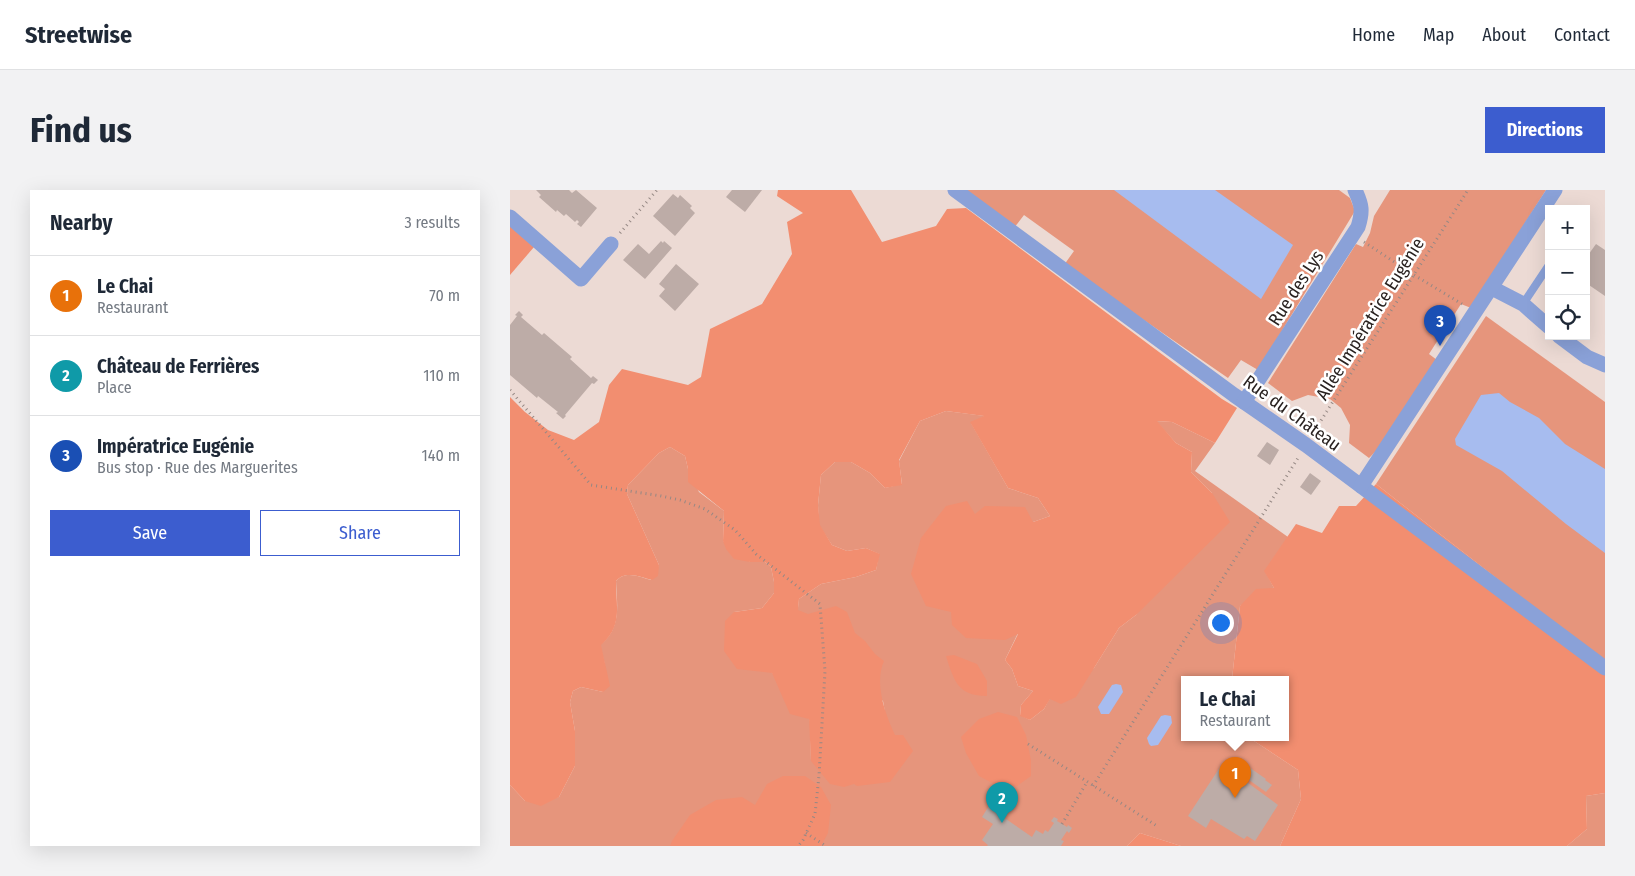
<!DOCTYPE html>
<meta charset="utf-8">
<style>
:root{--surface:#fff;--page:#f2f2f3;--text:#1f2937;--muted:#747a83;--line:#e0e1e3;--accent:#3c5dcf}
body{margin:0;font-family:"Fira Sans Condensed",sans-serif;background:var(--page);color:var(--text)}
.controls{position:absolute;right:15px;top:15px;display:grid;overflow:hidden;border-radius:0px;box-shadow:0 5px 20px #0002}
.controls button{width:45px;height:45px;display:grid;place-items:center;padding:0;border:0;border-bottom:1px solid var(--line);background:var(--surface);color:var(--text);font:25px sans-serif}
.you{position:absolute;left:710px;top:432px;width:18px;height:18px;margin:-12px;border:4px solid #fff;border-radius:50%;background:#1a73e8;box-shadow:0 0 0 8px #1a73e833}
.badge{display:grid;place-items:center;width:32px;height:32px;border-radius:50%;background:var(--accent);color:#fff;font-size:16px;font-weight:700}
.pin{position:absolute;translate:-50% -41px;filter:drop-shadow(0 1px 2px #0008)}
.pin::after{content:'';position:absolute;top:26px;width:18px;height:15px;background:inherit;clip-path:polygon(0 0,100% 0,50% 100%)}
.popup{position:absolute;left:671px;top:486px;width:108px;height:65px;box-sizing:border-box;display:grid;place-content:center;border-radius:0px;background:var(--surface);filter:drop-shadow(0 1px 4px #0005);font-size:16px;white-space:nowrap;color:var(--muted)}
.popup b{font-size:19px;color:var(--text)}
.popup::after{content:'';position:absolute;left:50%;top:100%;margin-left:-10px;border:10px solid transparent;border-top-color:var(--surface)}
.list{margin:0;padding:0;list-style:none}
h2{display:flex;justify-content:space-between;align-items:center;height:65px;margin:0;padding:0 20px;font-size:21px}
h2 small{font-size:16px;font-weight:400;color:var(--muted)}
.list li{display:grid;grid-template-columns:32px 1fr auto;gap:15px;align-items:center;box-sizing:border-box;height:80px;padding:0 20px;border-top:1px solid var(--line)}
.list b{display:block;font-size:19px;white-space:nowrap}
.list p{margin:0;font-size:16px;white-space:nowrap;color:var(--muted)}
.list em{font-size:16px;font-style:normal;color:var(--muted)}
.actions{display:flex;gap:10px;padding:15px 20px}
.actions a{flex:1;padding:11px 0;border:1px solid var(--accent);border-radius:0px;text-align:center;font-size:18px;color:var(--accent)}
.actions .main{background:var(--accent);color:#fff}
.icon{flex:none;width:28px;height:28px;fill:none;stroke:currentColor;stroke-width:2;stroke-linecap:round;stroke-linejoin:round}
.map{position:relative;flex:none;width:1095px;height:656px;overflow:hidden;border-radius:0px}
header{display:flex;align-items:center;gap:30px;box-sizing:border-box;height:70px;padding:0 25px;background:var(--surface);border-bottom:1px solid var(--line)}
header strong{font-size:24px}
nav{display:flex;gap:28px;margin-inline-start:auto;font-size:18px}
.intro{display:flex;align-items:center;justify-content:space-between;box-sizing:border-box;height:120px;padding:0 30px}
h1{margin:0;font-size:35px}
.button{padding:12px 22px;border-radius:0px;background:var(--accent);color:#fff;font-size:18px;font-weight:700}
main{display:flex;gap:30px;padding:0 30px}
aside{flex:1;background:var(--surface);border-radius:0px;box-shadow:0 5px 20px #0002}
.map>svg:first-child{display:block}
.green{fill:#e6957c}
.forest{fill:#f28e70}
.water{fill:#a7bcef}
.building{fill:#bdaca7}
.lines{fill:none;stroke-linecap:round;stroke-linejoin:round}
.path{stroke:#958884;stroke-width:3;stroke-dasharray:1 4;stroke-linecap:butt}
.service{stroke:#8aa1d8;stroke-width:8}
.minor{stroke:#8aa1d8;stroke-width:15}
.labels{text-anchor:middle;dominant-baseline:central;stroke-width:5;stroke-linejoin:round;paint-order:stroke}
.street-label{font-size:18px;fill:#292220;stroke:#fff}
</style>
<header>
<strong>Streetwise</strong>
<nav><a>Home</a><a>Map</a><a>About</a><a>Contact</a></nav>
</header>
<div class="intro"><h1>Find us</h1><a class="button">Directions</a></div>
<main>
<aside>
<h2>Nearby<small>3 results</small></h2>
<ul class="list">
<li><span class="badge" style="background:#e8710a">1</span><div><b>Le Chai</b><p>Restaurant</p></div><em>70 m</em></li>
<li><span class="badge" style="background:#0f9aa8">2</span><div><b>Château de Ferrières</b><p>Place</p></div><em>110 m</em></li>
<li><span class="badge" style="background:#1a4fb4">3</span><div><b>Impératrice Eugénie</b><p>Bus stop · Rue des Marguerites</p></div><em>140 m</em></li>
</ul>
<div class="actions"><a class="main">Save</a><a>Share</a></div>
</aside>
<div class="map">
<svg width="1095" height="656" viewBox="0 0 1095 656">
<rect width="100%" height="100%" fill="#ecdad4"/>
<g class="green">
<polygon points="453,0 829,0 840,8 845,21 748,180 731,170 718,188 554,75 564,61 514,25 504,38"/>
<polygon points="880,0 1036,0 961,118 951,114 919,164 927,170 874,253 859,268 839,253 840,235 831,218 820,209 798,205 782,211 758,193 846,54 853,57 860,43 864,26"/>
<polygon points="976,126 1095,212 1095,473 866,294"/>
<path d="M436,221L475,226L461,233L498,298L528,308L540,326L523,332L441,422L508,443L495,470L502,479L508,496L523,501L511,515L510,525L520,530L534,519L540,508L584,478L609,438L626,425L702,303L681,282L682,262L666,253L646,231L662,232L705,253L685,281L778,347L755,381L764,398L730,416L722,489H675V547H735L744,551L788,580L791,609L770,656H671L630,643L617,656H0V595L15,611L49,607L65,576V541L60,512L63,501L71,497L93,502L95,475L90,455C112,438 107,415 106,391C116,380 129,387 141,390L149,375L117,304L118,295L149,263L160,257L175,266L178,279L189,302L214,321L213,351L240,372H255L261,377L264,392V403L252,418L224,422L244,469L291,505L300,532L301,571L377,533L373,511L287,427L289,409L311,394L346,387L366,380L369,364L356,358L337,361L322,355L309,335L308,315L311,285L325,272H341L360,283L375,298L392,294L389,271L410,231Z"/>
<polygon points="1095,603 1095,656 1057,656 1077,639 1076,606"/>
</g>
<g class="forest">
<path d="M268,0H341L372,52L426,36L437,19L456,18L712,209L727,218L705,253L662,232L647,231L666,253L682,262L681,282L702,303L720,332L626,425L609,438L566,507L551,514L540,509L534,519L520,530L510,526L511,515L523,501L508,496L502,479L495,470L508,444L495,450L456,448L442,435L441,422L416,416L401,384L411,348L436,316L457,311L465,324L475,316L515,317L523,332L540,326L528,308L498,298L460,232L474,226L436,221L410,231L389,270L392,295L375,298L360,283L341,272H325L311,285L308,315L310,335L322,355L337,361L356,358L370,364L366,380L346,387L311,394L289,409L288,420L298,424L326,416L337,422L345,443L355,451L365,464L374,471C364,493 375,524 385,545H393L403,561L380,592L347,596L344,594L334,597L320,594L301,571L299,529L280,524L262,483L227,479L214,461L215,431L224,422L252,418L264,403V392L261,377L255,372H240L224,369L216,359L213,351L214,321L178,292V279L175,266L160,257L149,263L118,295L117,304L149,375L148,386L142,390C129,387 116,380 106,391C106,417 113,436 91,455L100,496L93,502L71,497L63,501L60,512L65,541V576L49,607L31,616L15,611L0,595V207L15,222L38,240L64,250L89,232L99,195L112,179L178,195L191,187L200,139L252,114L282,64L277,32L293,23L267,6Z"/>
<polygon points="0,36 24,57 0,85"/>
<polygon points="866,294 1095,473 1095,603 1076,606 1077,639 1057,656 770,656 791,609 788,580 744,551 735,547 775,547 775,489 722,489 730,416 746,399 764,398 754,381 786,334 812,343 829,316 846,316"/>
<path d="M444,465L467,474L477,491V506C448,506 444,491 436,466Z"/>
<polygon points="488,522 507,527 516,545 521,571 521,586 507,596 488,596 469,586 456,563 451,547 469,529"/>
<polygon points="273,586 295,586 311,597 321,615 318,643 311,656 160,656 162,651 180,625 206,610 232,607 245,615 257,594"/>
<polygon points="630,643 668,655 671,656 617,656"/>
</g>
<g class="water">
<polygon points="604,0 705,0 783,55 751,109"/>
<polygon points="989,203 1000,212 1029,228 1055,254 1095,279 1095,363 1056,334 992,281 946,255 945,249 971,205"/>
<polygon points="606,494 611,495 613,502 599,524 591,524 588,517 602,495"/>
<polygon points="655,525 661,526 662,533 648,555 641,556 639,554 637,548 651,526"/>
</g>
<g class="building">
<polygon points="26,0 59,0 62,3 66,0 87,18 71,37 67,34 69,32 67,30 65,32 56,24 54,26 47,20 46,22 29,7 31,5"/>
<polygon points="222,0 252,0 235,22 216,7"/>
<polygon points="163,4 168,8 170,5 182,16 180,18 185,23 165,46 143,26"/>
<polygon points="151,51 153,53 154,51 162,58 135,89 113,70 128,54 139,64"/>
<polygon points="1086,54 1095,60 1095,106 1076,93 1076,68"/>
<polygon points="166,74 189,94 165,121 149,106 155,99 149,94"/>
<polygon points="9,121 13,125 11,127 32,145 34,143 62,167 60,169 81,188 83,186 88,190 84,194 82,193 55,225 56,226 53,229 46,223 48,222 28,206 27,208 0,185 0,135 7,126 5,125"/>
<polygon points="757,252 769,260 760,275 747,266"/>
<polygon points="800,283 811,291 801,305 790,297"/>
<polygon points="714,571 725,577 730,571 756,589 755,590 762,595 756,602 732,585 730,587 768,615 745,651 737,646 734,649 701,629 696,638 678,626"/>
<polygon points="482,611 497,621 493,627 522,647 526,640 533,644 535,640 538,642 544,633 541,631 544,627 548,629 547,631 557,637 558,635 562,638 559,643 557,641 551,650 554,651 551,656 477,656 478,655 472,650 483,634 472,627"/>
</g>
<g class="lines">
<g class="path">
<polyline points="110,43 147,0"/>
<polyline points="854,52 904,85 952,114"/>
<polyline points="0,200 81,295 151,306 170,310 195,319 225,340 246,364 310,414 315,481 309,586 305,624 293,650 288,656"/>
<polyline points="803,243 958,0"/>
<polyline points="518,554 647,636"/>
<polyline points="583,596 788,268"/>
<polyline points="552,634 577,592"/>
<polyline points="296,643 316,656"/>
</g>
<polyline class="service" points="1013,114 1039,75"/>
<g class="minor">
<polyline points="445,0 724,205 796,255 1095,478"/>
<polyline points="0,27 71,89 101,54"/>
<polyline points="982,98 1013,114 1039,137"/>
<polyline points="1049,146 1077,167 1095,175"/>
<path d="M734,212L848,37C853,21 852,15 845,0"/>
<polyline points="851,296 1045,0"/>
</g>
</g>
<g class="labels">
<g class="street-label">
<text transform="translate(786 98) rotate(-57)">Rue des Lys</text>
<text transform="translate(860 129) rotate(-58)">Allée Impératrice Eugénie</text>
<text transform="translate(782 223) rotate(36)">Rue du Château</text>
</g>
</g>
</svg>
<div class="controls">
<button>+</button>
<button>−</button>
<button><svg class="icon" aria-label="locate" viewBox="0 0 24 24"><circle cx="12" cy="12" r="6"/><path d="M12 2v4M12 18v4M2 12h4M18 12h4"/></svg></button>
</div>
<div class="you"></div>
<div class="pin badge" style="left:725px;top:608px;background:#e8710a">1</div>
<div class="popup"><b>Le Chai</b>Restaurant</div>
<div class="pin badge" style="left:492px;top:633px;background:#0f9aa8">2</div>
<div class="pin badge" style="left:930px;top:156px;background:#1a4fb4">3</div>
</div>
</main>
